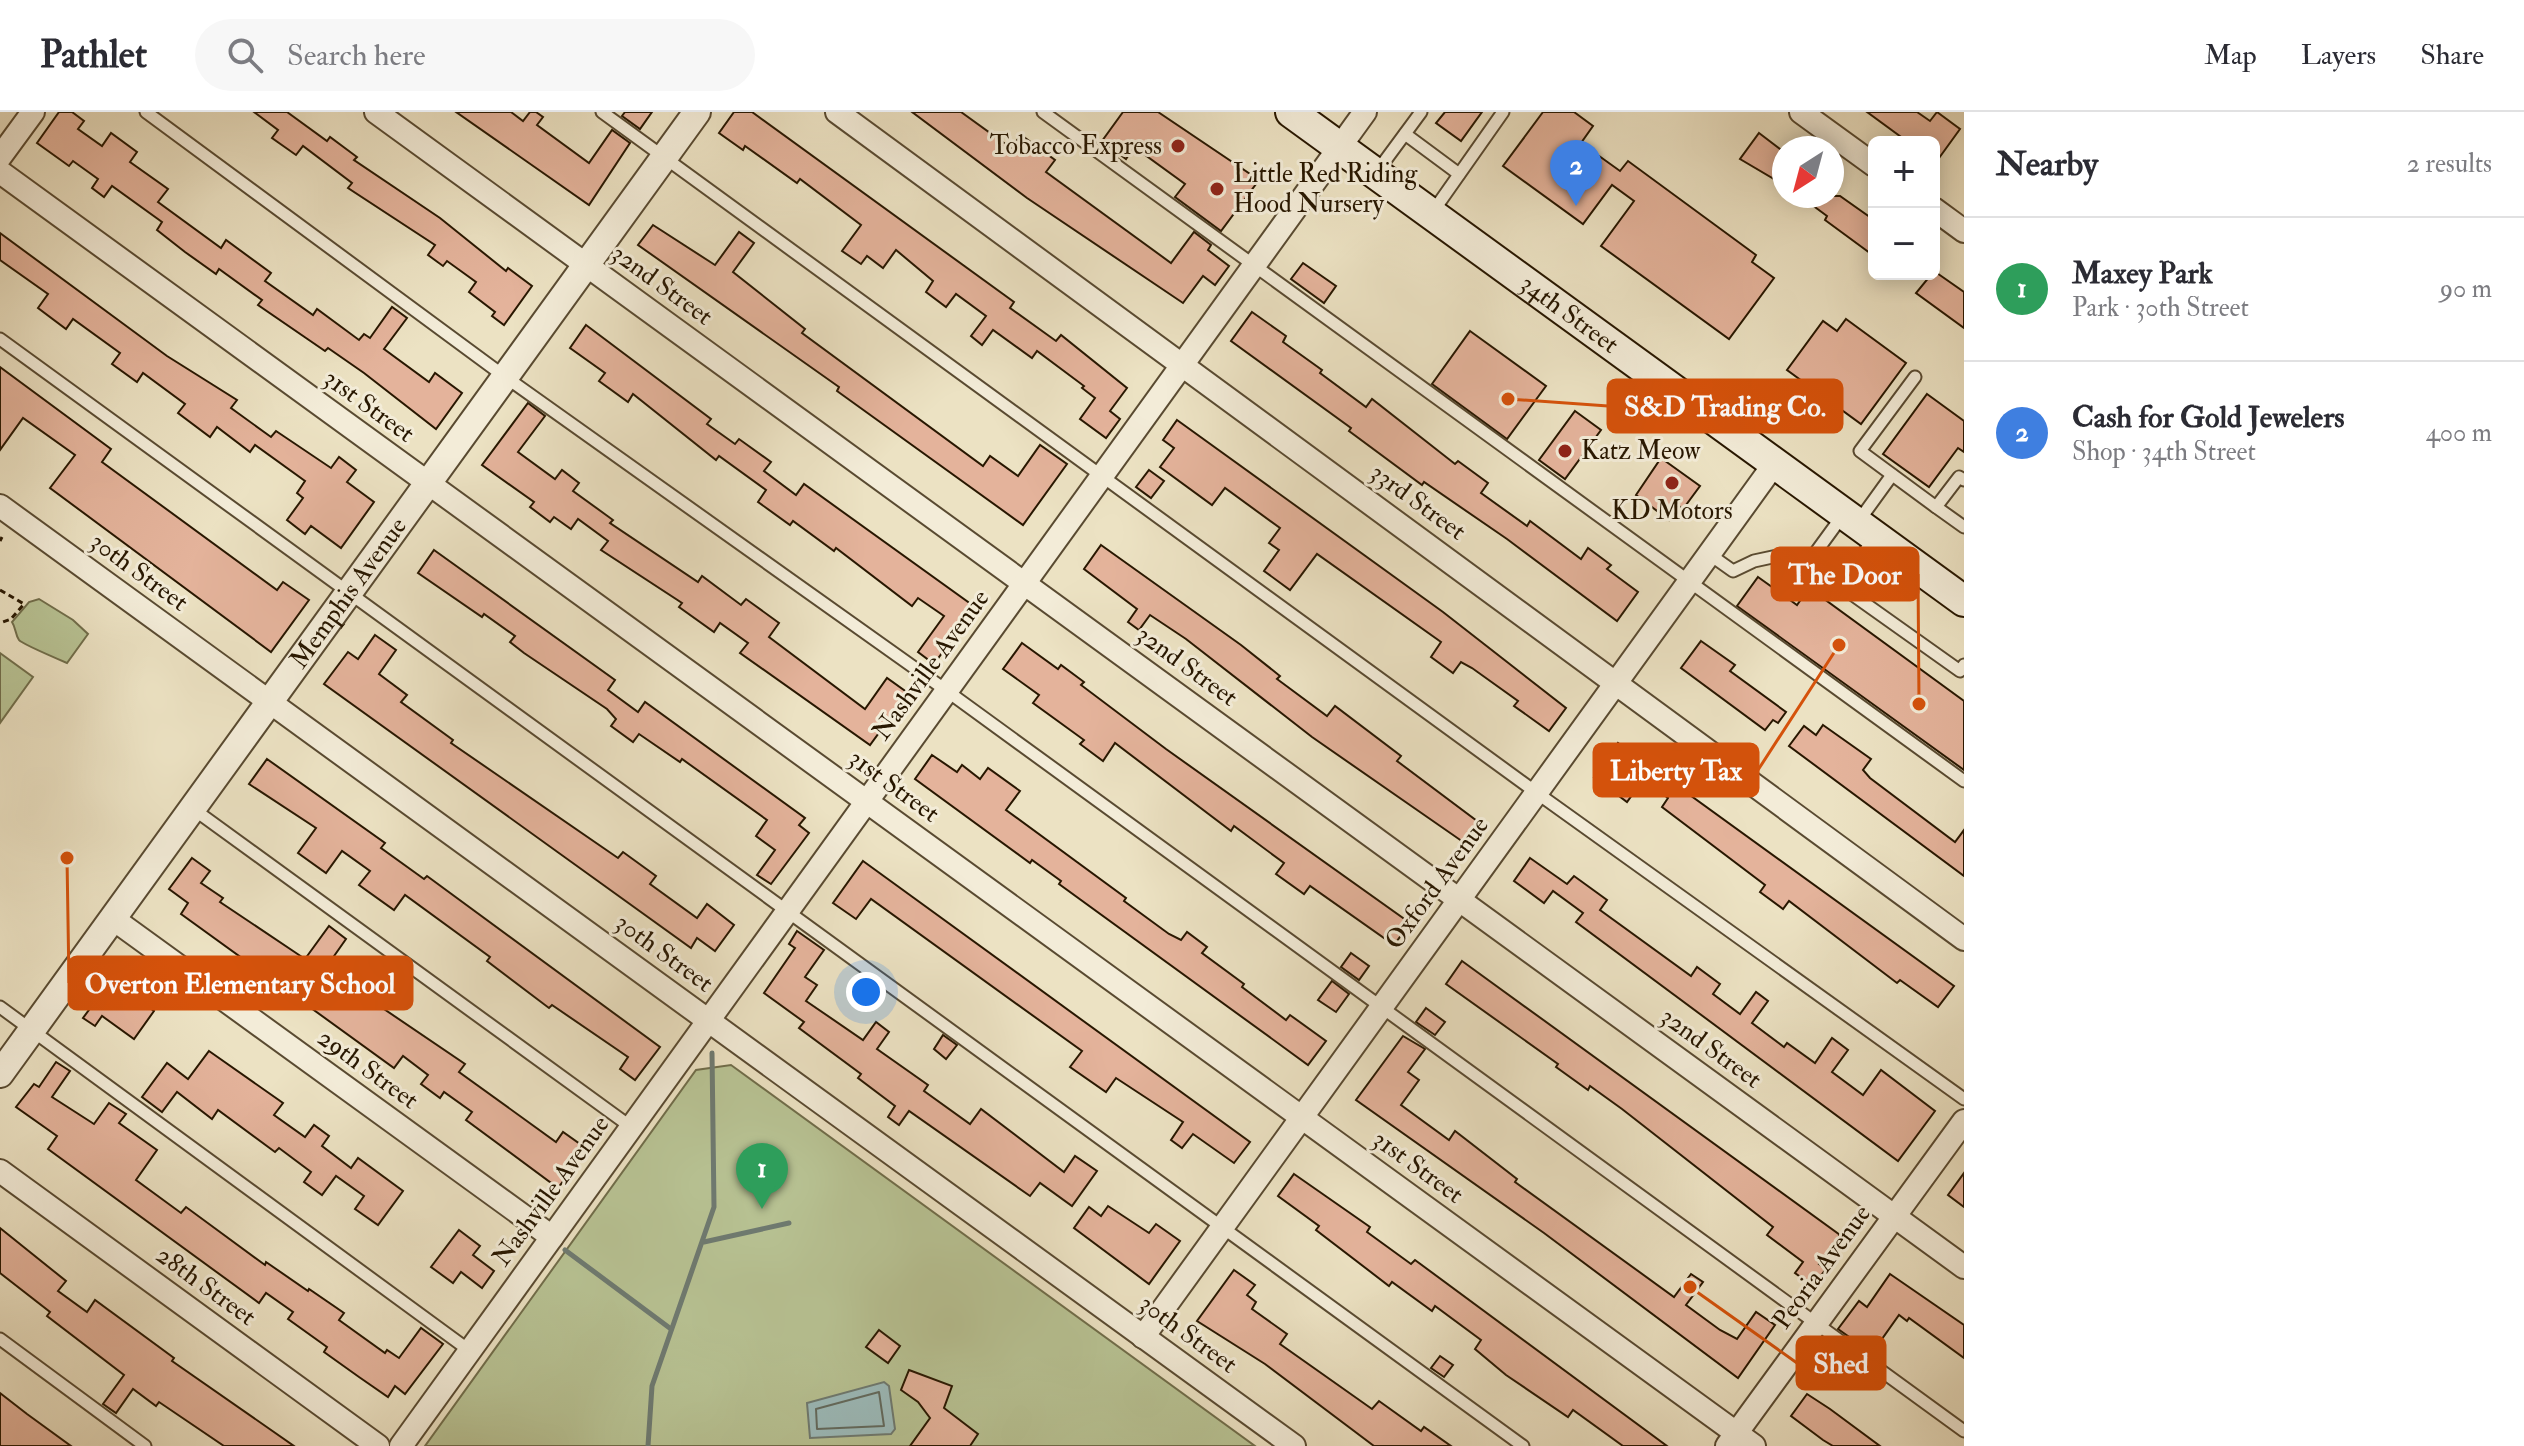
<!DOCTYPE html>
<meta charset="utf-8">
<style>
:root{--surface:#fff;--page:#f7f7f7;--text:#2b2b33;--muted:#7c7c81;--line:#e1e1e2;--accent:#8f2418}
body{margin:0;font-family:"IM FELL Double Pica",serif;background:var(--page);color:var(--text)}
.controls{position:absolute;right:24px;top:24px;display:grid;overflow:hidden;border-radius:12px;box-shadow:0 4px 20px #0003}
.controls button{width:72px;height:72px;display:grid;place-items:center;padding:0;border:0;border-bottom:2px solid var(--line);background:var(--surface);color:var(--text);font:40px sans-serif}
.compass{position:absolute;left:1772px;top:24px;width:72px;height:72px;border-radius:50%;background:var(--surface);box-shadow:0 4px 20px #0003;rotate:216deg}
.you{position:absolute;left:866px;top:880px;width:28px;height:28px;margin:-20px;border:6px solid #fff;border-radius:50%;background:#1a73e8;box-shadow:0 0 0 12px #1a73e833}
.badge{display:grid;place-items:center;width:52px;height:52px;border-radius:50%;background:var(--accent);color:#fff;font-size:26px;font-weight:700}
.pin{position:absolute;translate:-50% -66px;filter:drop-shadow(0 2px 4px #0008)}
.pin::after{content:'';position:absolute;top:42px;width:28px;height:24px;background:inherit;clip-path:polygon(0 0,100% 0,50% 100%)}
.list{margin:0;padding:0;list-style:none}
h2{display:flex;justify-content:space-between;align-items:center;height:104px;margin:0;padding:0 32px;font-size:34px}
h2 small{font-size:26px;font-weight:400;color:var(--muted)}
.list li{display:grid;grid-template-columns:52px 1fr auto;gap:24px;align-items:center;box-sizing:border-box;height:144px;padding:0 32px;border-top:2px solid var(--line)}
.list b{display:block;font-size:30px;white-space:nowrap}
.list p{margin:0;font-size:26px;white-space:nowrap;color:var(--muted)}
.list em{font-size:26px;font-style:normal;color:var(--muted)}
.icon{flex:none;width:44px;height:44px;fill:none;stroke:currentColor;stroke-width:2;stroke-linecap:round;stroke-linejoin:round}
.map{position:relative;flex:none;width:1964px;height:1334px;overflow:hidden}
header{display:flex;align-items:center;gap:48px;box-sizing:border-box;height:112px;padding:0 40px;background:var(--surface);border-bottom:2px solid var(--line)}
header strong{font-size:38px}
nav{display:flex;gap:44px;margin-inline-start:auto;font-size:28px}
.search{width:560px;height:72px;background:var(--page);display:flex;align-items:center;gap:20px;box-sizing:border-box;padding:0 28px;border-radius:44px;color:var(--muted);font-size:30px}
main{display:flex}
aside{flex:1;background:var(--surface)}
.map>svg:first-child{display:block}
.green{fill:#b8c394;stroke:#706d4a;stroke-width:2}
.water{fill:#9cbcbc;stroke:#6e7a71;stroke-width:2}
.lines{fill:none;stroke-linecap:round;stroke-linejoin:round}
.shore{stroke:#626a5e;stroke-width:2}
.stream{stroke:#6e7a71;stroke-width:5}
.building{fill:#e4b39b;stroke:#281700;stroke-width:2}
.service-casing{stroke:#594a31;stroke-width:15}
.minor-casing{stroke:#594a31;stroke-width:26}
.tertiary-casing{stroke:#594a31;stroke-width:30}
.secondary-casing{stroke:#281700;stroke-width:34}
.path{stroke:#281700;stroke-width:3;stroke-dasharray:6 4;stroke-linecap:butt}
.service{stroke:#f3ecd8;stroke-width:11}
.minor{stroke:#f3ecd8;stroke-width:22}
.tertiary{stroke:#f3ecd8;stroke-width:26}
.secondary{stroke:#f3ecd8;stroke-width:30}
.poi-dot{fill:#8f2418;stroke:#f3ecd8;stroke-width:3}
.labels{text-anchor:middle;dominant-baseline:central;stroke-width:6;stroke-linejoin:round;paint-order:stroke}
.poi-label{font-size:26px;fill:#281700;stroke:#f3ecd8;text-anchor:start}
.street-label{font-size:26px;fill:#281700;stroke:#f3ecd8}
.leader{fill:none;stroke:#d5520b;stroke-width:3}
.callout-dot{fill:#d5520b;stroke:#f3ecd8;stroke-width:3}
.callout{fill:#d5520b;stroke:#d5520b;stroke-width:3}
.callout-label{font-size:28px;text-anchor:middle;font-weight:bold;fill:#fff}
</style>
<header>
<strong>Pathlet</strong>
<div class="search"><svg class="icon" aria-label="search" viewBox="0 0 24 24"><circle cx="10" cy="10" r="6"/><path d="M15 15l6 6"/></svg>Search here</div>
<nav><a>Map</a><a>Layers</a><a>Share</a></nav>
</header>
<main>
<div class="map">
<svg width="1964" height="1334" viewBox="0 0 1964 1334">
<rect width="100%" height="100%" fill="#ece2c3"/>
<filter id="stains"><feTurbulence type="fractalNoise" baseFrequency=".0025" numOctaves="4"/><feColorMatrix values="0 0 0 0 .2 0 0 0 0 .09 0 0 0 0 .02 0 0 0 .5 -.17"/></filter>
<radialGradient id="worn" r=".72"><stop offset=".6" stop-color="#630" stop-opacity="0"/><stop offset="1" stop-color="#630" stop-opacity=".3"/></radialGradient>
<g class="green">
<path d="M39,487L73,508L88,522L67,551C60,548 21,531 19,528C15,522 16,516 12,510L29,490Z"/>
<polygon points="0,541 33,565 0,611"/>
<polygon points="731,953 1255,1334 425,1334 696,958"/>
</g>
<polygon class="water" points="884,1270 889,1274 895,1317 891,1322 810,1326 807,1291"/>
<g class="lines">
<polygon class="shore" points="879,1280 884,1314 817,1317 816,1297"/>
<g class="stream">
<polyline points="704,1130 789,1111"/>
<polyline points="565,1138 671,1217"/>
<polyline points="648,1334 652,1274 714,1095 712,941"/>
</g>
</g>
<g class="building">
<polygon points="59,0 72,0 84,9 78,17 102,34 111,21 137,40 130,50 168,77 158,90 221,136 226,128 271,161 265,169 313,203 317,197 359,228 364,222 370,226 392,195 407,206 384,237 429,270 435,261 462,281 436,317 364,261 328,236 325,239 258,193 262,188 219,157 216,162 185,140 157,118 162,110 112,74 104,85 92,76 98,67 73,49 69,54 37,31"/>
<polygon points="254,0 287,0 327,29 330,25 357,45 354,48 440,106 506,159 508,156 532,174 504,213 492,204 495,200 469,180 476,170 447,149 443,154 428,143 435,133 348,76 352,71 303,34 296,43 272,26 278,18"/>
<polygon points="456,0 511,0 523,9 530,0 536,0 543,5 537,13 589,51 612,18 630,31 589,93"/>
<polygon points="625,0 652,0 640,17 622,4"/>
<polygon points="734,0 752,0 1014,190 1010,196 1056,229 1061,223 1127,276 1110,299 1120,307 1106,326 1080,307 1095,286 1082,276 1084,274 1037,239 1032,246 993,218 982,233 971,224 986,204 956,182 946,195 926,180 933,169 896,138 883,156 867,144 861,152 842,139 861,113 800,67 797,71 745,34 743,38 719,21"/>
<polygon points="912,0 961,0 1011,36 1021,23 1055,48 1046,60 1171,151 1194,120 1211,133 1208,138 1229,154 1215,173 1203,164 1183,191 1027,86"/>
<polygon points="1123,0 1158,0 1259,68 1221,119 1175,85 1185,72 1134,35 1126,47 1102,29"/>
<polygon points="1445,0 1482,0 1461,29 1436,11"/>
<polygon points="1543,0 1574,0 1593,14 1581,31 1620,59 1628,49 1756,143 1752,150 1774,166 1729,227 1601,134 1634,89 1612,73 1583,112 1503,54"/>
<polygon points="1867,0 1917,0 1930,9 1937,0 1960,17 1934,53 1934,30 1908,30"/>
<polygon points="1759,21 1784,40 1784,73 1740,47"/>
<polygon points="1800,84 1840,84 1874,108 1874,144 1825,108 1827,104"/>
<polygon points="653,113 715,153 739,120 754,131 733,160 805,217 802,221 983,354 990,344 1018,364 1040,333 1067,352 1023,413 837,279 839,275 638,133"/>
<polygon points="0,121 167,244 237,288 231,296 271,325 276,319 331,356 339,345 356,358 347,370 374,390 341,436 311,414 305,422 287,408 303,386 297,381 305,369 255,333 250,340 217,315 210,325 178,301 185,292 143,261 137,270 112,252 120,241 73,207 66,217 38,196 48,182 0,148"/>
<polygon points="1303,151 1336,174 1324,191 1291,167"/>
<polygon points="1934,159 1964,180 1964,216 1916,181"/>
<polygon points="1252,200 1286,224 1283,230 1322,258 1320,261 1366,295 1372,287 1455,352 1458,349 1488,371 1481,381 1527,414 1530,409 1581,447 1588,436 1611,453 1607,457 1638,480 1617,509 1507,427 1424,370 1422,373 1349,319 1351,316 1231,229"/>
<polygon points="1846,207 1906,251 1861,312 1787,258 1823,209 1837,219"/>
<polygon points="586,213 711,307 707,312 735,332 739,327 771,350 764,359 796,383 804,372 975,495 934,552 918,540 944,504 918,486 912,494 836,436 834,439 793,409 790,413 758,390 766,378 719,344 716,348 633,282 628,290 599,269 605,261 570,236"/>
<polygon points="1470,219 1546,274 1507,327 1432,272"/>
<polygon points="0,255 111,337 102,350 277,478 283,470 309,488 271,540 50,376 75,343 23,306 0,338"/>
<polygon points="1927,282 1964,309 1964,340 1958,336 1929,375 1883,342"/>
<polygon points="528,291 545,304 518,340 555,367 562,358 579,371 573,379 613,408 610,411 698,470 702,464 741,493 746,487 779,511 769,525 865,597 887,566 908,581 870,633 740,541 748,531 720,511 714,520 679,495 682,491 601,438 608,429 578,407 571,417 554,405 550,410 530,395 534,390 482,353"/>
<polygon points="1575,299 1601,318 1565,367 1539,348"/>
<polygon points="1177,308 1443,500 1566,596 1549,619 1514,594 1518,589 1472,556 1461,550 1453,561 1431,545 1441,530 1317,442 1290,478 1264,459 1279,438 1269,431 1280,416 1225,376 1212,393 1160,355 1174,336 1163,328"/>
<polygon points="1661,346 1700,374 1683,397 1679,394 1669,408 1636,383"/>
<polygon points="1149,358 1164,369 1151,386 1136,375"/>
<polygon points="1101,433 1241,533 1280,564 1277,567 1327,604 1335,594 1401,644 1397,649 1481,712 1466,732 1312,625 1186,527 1150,503 1139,518 1128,510 1137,497 1084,457"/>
<polygon points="434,438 615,568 608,578 638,600 645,590 805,706 799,713 809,721 771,772 757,763 775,738 756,724 767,708 682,647 680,650 639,622 633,630 611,614 616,607 607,597 524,541 510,530 515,524 484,502 482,505 418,461"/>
<polygon points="1758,465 1797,493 1809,476 1964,589 1964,658 1737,494"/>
<polygon points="375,523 396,538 379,562 407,583 401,590 453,628 451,631 618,746 623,740 656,764 650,772 697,806 707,792 734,813 715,839 697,826 691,836 324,572 348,540 358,547"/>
<polygon points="1701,529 1735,553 1730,559 1786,600 1778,611 1773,608 1765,618 1681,556"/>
<polygon points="1022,531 1058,557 1061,553 1084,570 1081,573 1166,637 1410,811 1394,833 1310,774 1304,782 1276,762 1284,751 1234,714 1231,719 1115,631 1103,649 1080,632 1084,628 1033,591 1039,583 1003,557"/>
<polygon points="1823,613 1871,647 1863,658 1870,666 1955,730 1964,718 1964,764 1789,634 1804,614 1816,623"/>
<polygon points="1618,631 1954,874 1938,895 1900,868 1897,871 1789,789 1783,797 1760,780 1765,773 1662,695 1668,686 1643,668 1627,690 1594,665"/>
<polygon points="932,643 957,660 962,653 980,667 988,656 1020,679 1006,698 1126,786 1124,789 1169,822 1181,828 1187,820 1207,835 1202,841 1244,872 1242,875 1286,908 1290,903 1326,929 1308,953 1059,772 1061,769 1032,748 1030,751 915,667"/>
<polygon points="267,647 385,731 381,736 424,767 427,764 660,935 635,968 620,957 628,945 552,893 549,896 487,849 490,845 405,783 394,798 359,773 370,759 342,739 326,761 298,741 316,716 249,672"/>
<polygon points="192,746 210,759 201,771 223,786 220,790 305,847 329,814 346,827 325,857 465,952 459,960 556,1030 563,1020 587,1037 558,1076 466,1008 472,1000 444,980 440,986 421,972 428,963 403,944 394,956 181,802 188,791 169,777"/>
<polygon points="1530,746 1567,772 1574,764 1607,788 1600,798 1691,864 1697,855 1720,872 1713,882 1740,902 1756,880 1768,889 1752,911 1784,935 1787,931 1815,951 1832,926 1848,938 1832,960 1863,983 1881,958 1935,999 1898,1049 1576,810 1583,801 1553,779 1544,791 1514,769"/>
<polygon points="863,749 1250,1030 1234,1051 1193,1022 1182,1036 1171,1028 1183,1010 1116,966 1106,980 1070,955 1082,939 871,787 856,807 833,791"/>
<polygon points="797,819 824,838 805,865 817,873 806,889 863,928 876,910 889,920 877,937 928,973 924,979 970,1012 981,997 1064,1060 1075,1044 1097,1059 1072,1094 1040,1071 1030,1084 909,999 899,1013 888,1005 895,994 858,966 861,962 799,916 804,910 764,881 795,836 789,832"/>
<polygon points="1351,841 1369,854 1359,868 1341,855"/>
<polygon points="1462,849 1840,1123 1819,1152 1826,1157 1813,1174 1795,1161 1803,1150 1767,1123 1773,1115 1622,997 1590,974 1588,978 1556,955 1558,952 1446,872"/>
<polygon points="111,868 154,899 134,927 102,904 95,914 83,906"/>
<polygon points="1332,869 1349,882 1336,900 1318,888"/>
<polygon points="1426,896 1445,910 1435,923 1416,910"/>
<polygon points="943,923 957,933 946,947 934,937"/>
<polygon points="1403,924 1425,937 1408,960 1419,968 1401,993 1449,1028 1455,1019 1517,1067 1515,1070 1674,1185 1691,1162 1703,1170 1686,1193 1720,1218 1737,1227 1756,1200 1775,1213 1738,1266 1544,1121 1356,988"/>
<polygon points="209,939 283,991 274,1003 305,1025 314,1013 329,1024 322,1034 351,1056 358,1046 403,1079 378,1113 355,1097 364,1084 336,1064 322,1083 304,1070 311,1060 279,1036 275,1040 218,998 212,1007 177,980 162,1000 142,985 167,951 188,967"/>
<polygon points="56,950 70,959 52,985 94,1012 109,991 126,1002 119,1011 157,1038 136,1068 181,1101 186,1095 265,1153 266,1150 308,1179 309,1177 344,1201 339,1208 385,1241 387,1238 399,1246 421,1216 443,1232 405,1282 395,1274 388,1285 359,1265 324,1240 327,1235 288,1207 293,1200 266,1181 259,1191 48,1037 57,1024 16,995 34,972 39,975"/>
<polygon points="1964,1061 1964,1095 1948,1083"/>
<polygon points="1294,1062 1370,1115 1367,1120 1411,1152 1415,1148 1667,1334 1623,1334 1573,1298 1568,1305 1506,1263 1475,1237 1481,1228 1435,1194 1432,1199 1392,1170 1389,1174 1316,1118 1319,1114 1278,1084"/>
<polygon points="1108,1094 1149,1121 1156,1112 1180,1129 1149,1172 1074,1116 1089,1095 1101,1104"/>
<polygon points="0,1116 66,1169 58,1179 87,1200 95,1188 174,1246 172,1249 294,1334 224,1334 159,1290 156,1294 133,1277 116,1301 103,1292 124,1263 47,1204 50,1200 0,1161"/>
<polygon points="459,1118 480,1134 473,1143 494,1159 482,1176 461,1160 453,1171 431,1155"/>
<polygon points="1234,1158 1255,1173 1247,1183 1256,1190 1252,1197 1287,1222 1280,1232 1372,1297 1379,1289 1421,1319 1424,1315 1451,1334 1374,1334 1265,1252 1197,1209"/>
<polygon points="1890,1162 1964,1213 1964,1246 1909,1206 1907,1209 1899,1203 1872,1241 1838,1217 1859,1189 1867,1195"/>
<polygon points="879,1218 900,1234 888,1251 866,1235"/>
<polygon points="1440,1244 1453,1253 1444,1265 1431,1256"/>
<polygon points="909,1258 952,1274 944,1296 978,1322 970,1334 910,1334 930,1306 918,1290 901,1278"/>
<polygon points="0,1281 27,1302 71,1334 0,1334"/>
<polygon points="1807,1282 1830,1297 1880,1334 1833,1334 1823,1328 1791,1304"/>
</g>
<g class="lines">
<defs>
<g id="service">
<polyline points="146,0 504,264 947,579 1964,1319"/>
<polyline points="602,0 1537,681 1964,987"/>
<polyline points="1043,0 1964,669"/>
<polyline points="1405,22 1459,62"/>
<polyline points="1376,61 1421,0"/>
<polyline points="1432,101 1503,0"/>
<polyline points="0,227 1523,1334"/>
<polyline points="1915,265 1860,339 1936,395"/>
<polyline points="1964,368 1959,365 1936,395 1964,415"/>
<polyline points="1858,410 1892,363"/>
<polyline points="1709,442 1733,459 1754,449 1782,443 1808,451 1960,559 1964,553"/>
<polyline points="1808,451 1843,403"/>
<polyline points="1841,474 1875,425"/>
<polyline points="192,696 631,1015"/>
<polyline points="0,895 470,1239"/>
<polyline points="0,1227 145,1334"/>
</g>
<g id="minor">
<polyline points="376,0 1964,1155"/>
<polyline points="837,0 1964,827"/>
<polyline points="1801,0 1874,53"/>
<polyline points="0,45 33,0"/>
<polyline points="0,60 1754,1334"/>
<polyline points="1934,97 1964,119"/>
<polyline points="0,394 1294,1334"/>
<polyline points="112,806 552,1125"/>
<polyline points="0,1059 378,1334"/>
<polyline points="1143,1225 1775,351"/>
<polyline points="401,1334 1365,0"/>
<polyline points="1727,1334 1964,1009"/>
</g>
<g id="tertiary">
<path id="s1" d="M0,962L697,0"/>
</g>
<g id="secondary">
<path id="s2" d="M1291,0L1964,489"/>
</g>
</defs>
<use href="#service" class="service-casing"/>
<use href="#minor" class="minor-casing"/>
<use href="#tertiary" class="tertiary-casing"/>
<use href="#secondary" class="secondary-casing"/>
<g class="path">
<polyline points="0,429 2,425"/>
<polyline points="0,478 24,492 11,507 0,511"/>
</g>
<use href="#service" class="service"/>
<use href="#minor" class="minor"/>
<use href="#tertiary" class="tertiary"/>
<use href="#secondary" class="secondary"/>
</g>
<g class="poi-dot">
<circle cx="1178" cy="34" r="8"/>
<circle cx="1217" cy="77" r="8"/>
<circle cx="1565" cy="339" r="8"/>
<circle cx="1672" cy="371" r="8"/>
</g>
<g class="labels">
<g class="poi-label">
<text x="1162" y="34" text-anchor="end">Tobacco Express</text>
<text x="1233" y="62">Little Red Riding<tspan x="1233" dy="30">Hood Nursery</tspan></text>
<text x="1581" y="339">Katz Meow</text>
<text x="1672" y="399" text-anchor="middle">KD Motors</text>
</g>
<g class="street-label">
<text transform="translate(662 173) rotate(36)">32nd Street</text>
<text stroke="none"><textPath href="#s2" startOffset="344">34th Street</textPath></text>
<text transform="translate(369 294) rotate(36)">31st Street</text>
<text transform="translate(1418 390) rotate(36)">33rd Street</text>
<text transform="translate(139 460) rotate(36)">30th Street</text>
<text stroke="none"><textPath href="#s1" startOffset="594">Memphis Avenue</textPath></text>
<text transform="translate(931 553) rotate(-54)">Nashville Avenue</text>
<text transform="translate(1187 554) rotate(36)">32nd Street</text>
<text transform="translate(894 674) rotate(36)">31st Street</text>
<text transform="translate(1437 771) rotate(-54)">Oxford Avenue</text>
<text transform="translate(664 841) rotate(36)">30th Street</text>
<text transform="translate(1711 936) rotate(36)">32nd Street</text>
<text transform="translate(368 957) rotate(36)">29th Street</text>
<text transform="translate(1418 1055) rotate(36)">31st Street</text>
<text transform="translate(551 1079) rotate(-54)">Nashville Avenue</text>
<text transform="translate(1822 1155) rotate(-54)">Peoria Avenue</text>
<text transform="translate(206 1174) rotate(36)">28th Street</text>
<text transform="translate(1188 1222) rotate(36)">30th Street</text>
</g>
</g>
<path class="leader" d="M1508 287L1608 294M1919 592L1918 462M1839 533L1758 658M67 746L69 871M1690 1175L1797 1251"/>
<g class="callout-dot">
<circle cx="1508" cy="287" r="8"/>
<circle cx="1919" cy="592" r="8"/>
<circle cx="1839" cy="533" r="8"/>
<circle cx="67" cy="746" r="8"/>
<circle cx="1690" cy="1175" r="8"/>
</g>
<g class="callout">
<rect x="1608" y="268" width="234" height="52" rx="8"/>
<rect x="1772" y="436" width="146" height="52" rx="8"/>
<rect x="1594" y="632" width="164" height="52" rx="8"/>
<rect x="69" y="845" width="343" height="52" rx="8"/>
<rect x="1797" y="1225" width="88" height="52" rx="8"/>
</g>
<g class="callout-label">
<text x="1725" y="304">S&amp;D Trading Co.</text>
<text x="1845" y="472">The Door</text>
<text x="1676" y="668">Liberty Tax</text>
<text x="240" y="881">Overton Elementary School</text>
<text x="1841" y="1261">Shed</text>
</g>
<rect width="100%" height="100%" filter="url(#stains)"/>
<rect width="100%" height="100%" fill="url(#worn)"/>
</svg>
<div class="controls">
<button>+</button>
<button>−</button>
</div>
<svg class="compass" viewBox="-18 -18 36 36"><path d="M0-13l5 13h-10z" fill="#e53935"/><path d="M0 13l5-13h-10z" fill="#7c7c81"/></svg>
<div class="you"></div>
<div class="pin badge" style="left:762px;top:1097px;background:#2e9e5b">1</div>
<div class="pin badge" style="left:1576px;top:94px;background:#3f7fe0">2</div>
</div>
<aside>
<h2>Nearby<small>2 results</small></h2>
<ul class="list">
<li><span class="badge" style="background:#2e9e5b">1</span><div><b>Maxey Park</b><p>Park · 30th Street</p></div><em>90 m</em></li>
<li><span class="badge" style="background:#3f7fe0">2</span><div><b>Cash for Gold Jewelers</b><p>Shop · 34th Street</p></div><em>400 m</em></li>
</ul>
</aside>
</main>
